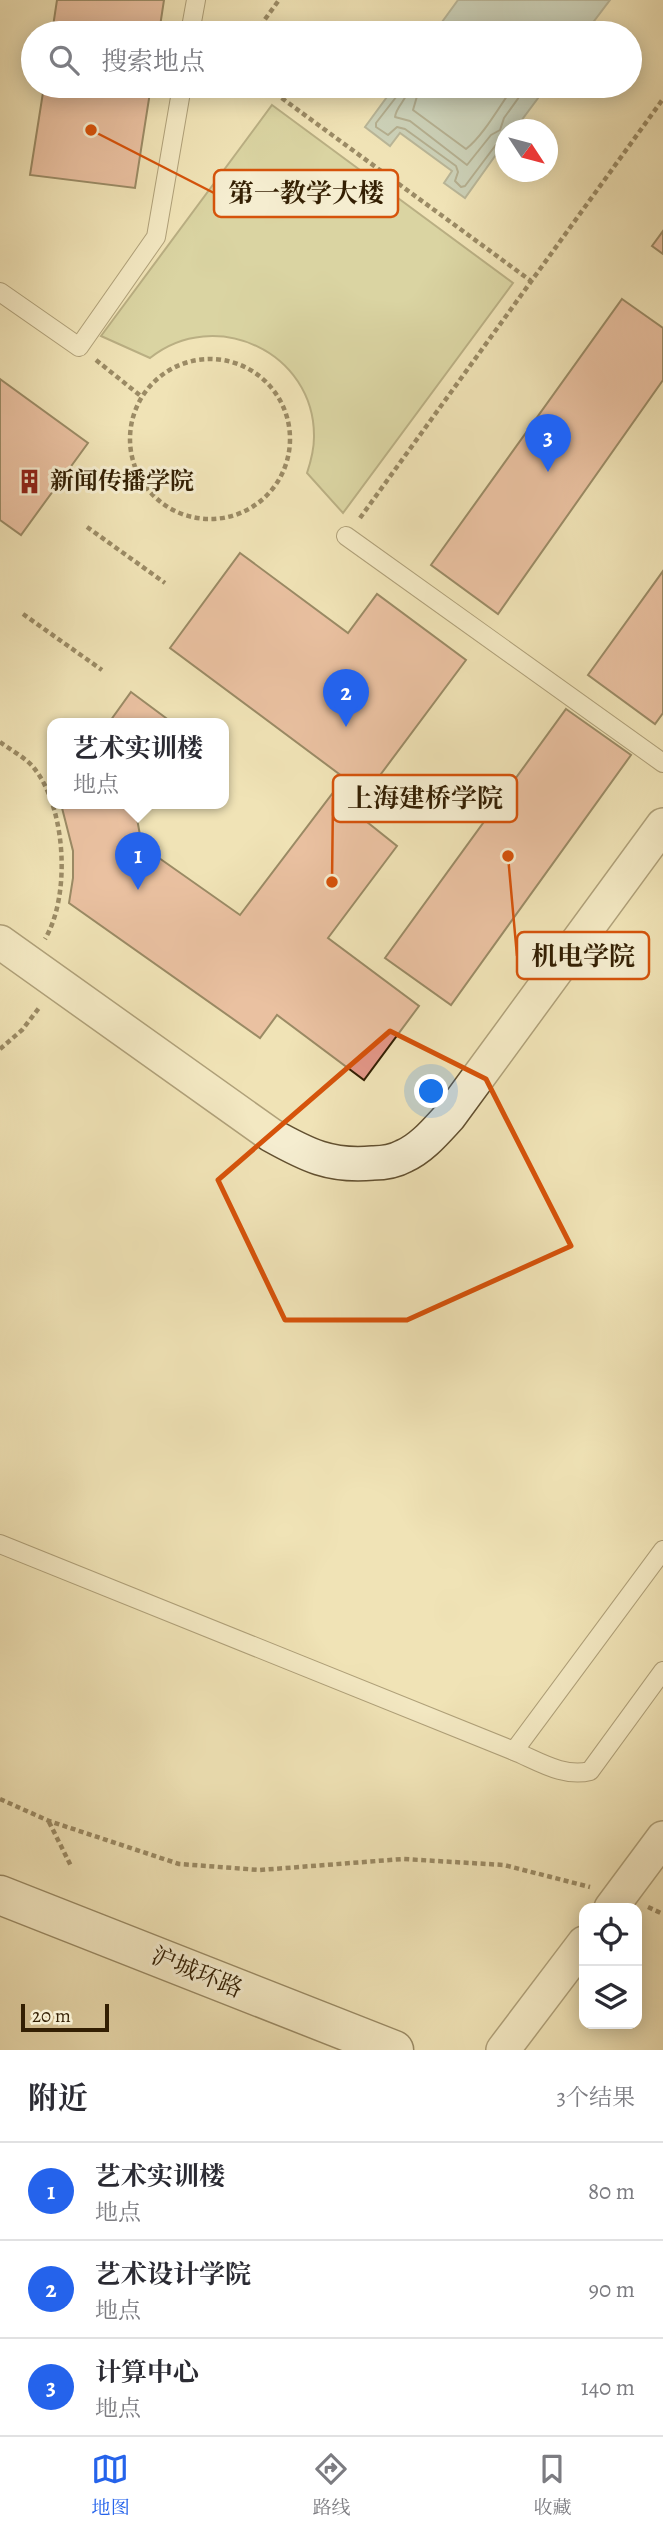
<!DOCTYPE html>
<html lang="zh">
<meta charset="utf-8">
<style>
:root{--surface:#fff;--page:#f2f2f3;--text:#2b2b33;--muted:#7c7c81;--line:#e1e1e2;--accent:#2563eb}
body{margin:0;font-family:Alegreya,"Noto Serif SC",serif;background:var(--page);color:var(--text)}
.controls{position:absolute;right:21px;bottom:21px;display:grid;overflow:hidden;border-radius:14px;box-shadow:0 4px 18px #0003}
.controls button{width:63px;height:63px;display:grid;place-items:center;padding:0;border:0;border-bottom:2px solid var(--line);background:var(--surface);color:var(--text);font:35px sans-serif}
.compass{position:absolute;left:495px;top:119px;width:63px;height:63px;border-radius:50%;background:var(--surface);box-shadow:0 4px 18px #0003;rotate:126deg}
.scale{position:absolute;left:21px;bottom:18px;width:88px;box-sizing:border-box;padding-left:7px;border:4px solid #331f03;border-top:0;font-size:19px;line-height:24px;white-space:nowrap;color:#331f03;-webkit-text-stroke:5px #f5edd0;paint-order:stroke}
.you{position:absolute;left:432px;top:1092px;width:24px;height:24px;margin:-18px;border:5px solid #fff;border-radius:50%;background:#1a73e8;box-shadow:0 0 0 10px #1a73e833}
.badge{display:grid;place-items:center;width:46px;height:46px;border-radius:50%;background:var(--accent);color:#fff;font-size:23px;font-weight:700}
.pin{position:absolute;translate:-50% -58px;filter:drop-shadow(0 2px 4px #0008)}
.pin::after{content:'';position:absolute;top:37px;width:24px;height:21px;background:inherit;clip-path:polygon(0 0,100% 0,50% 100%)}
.popup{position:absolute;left:47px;top:718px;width:182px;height:91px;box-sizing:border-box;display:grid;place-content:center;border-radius:14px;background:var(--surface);filter:drop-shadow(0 2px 5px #0005);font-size:23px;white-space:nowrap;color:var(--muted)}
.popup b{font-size:26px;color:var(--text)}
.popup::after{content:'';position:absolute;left:50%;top:100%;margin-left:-14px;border:14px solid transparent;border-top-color:var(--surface)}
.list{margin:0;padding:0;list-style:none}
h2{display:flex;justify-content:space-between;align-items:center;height:91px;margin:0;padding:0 28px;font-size:30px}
h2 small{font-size:23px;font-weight:400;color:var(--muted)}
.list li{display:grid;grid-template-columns:46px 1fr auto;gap:21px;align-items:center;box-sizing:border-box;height:98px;padding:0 28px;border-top:2px solid var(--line)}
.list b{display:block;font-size:26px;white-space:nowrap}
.list p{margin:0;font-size:23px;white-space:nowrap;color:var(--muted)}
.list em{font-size:23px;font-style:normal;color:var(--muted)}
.icon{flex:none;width:38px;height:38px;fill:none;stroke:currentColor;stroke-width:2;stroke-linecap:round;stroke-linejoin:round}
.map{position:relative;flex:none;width:663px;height:2050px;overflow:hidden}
.search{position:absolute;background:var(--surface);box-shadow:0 4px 18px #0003;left:21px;right:21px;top:21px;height:77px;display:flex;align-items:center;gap:18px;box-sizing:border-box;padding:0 24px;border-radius:38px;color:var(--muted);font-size:26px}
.sheet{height:385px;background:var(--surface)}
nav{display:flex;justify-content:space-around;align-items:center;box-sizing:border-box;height:98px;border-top:2px solid var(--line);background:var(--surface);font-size:19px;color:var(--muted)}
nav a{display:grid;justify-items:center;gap:4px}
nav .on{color:var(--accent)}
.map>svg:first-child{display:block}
.green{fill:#bec28a;stroke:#787046;stroke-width:2}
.water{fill:#a1bbbb;stroke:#757d71;stroke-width:2}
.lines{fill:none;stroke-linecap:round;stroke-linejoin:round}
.shore{stroke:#6a6d5f;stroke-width:2}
.building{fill:#e39788;stroke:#331f03;stroke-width:2}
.service-casing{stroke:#625030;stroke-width:20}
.minor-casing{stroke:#625030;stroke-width:36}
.secondary-casing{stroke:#331f03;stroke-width:41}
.path{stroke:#331f03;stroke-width:4.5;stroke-dasharray:5 3.5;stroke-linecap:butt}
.service{stroke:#f5edd0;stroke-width:18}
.minor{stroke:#f5edd0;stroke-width:33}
.secondary{stroke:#f5edd0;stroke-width:38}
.marked{fill:none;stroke:#d6530b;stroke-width:5;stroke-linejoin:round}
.labels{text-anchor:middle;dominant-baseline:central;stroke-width:6;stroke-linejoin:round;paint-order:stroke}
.poi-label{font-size:24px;font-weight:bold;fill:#331f03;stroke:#f5edd0;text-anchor:start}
.street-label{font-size:24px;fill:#331f03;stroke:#f5edd0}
.leader{fill:none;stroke:#d6530b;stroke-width:2.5}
.callout-dot{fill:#d6530b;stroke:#f5edd0;stroke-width:2.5}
.callout{fill:#f5edd0;stroke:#d6530b;stroke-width:2.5}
.callout-label{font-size:26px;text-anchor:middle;font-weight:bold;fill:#331f03}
</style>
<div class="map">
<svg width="663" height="2050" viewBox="0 0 663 2050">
<rect width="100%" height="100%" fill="#f0e3b7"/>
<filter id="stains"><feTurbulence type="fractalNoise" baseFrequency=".00286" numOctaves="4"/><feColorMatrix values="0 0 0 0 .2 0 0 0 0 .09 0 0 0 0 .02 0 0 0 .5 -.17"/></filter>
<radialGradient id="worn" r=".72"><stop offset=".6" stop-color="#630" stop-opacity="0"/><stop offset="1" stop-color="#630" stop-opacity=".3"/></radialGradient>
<path class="green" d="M272,105L513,283L343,513L307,473C311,461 314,449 314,437C315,352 215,306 150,358L101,336Z"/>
<g class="water">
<polygon points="458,0 610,0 585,33 434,33"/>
<polygon points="395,86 547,86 515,129 505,130 505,142 465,198 444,183 452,171 400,133 390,146 365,127"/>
</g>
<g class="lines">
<g class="shore">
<polyline points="400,86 400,92 376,123 376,127 388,135 397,127 405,129 456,166 458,172 455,181 461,187 465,186 498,142 505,139"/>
<path d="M409,86C409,98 396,106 395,117L410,121L467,165L491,135L500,130L504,118L527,86"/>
<path d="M420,86L413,110L466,149C484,135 500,105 514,86"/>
</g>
</g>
<g class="building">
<polygon points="57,0 164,0 159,33 52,33"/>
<polygon points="44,86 151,86 135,188 30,175"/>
<polygon points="663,231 663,254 652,246"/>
<polygon points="622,299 663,328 663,380 498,614 431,565"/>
<polygon points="0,379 88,443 21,535 0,520"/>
<polygon points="240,553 348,633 377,594 466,660 366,794 170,648"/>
<polygon points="663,571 663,713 655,724 588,675"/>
<polygon points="131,692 174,724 108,724"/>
<polygon points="566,709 631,755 451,1005 385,958"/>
<polygon points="332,794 397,846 328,938 419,1006 364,1080 277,1015 260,1038 69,903 73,878 73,851 61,804 138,804 135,808 142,846 240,915"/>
</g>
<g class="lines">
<defs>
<g id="service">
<polyline points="190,33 196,0"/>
<polyline points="0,292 79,347 156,237 182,86"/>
<polyline points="346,536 663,763"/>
<polyline points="0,1544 514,1751 663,1550"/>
<path d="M514,1751C538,1761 564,1778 590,1771L663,1671"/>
</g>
<g id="minor">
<path d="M0,942L271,1135C307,1155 330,1167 373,1163C383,1163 395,1161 404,1156C422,1148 436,1131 449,1117L663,825"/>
<polyline points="611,1908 663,1838"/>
<polyline points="503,2050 584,1943"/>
</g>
<polyline id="secondary" points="0,1895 394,2050"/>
</defs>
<use href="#service" class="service-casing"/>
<use href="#minor" class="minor-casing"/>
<use href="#secondary" class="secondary-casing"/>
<g class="path">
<polyline points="255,33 279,0"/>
<polyline points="268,88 531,281"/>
<circle cx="210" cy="439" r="80"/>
<polyline points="96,360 142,397"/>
<polyline points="360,518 663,99"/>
<polyline points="87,527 165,583"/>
<polyline points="23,614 102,670"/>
<path d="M0,742C11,750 26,758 34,768C66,808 71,895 45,939"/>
<polyline points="0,1049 22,1030 39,1008"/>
<polyline points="0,1799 49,1821 179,1864 260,1870 403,1859 504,1865 590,1887"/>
<polyline points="49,1822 71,1866"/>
<polyline points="648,1907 663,1914"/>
</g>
<use href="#service" class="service"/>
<use href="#minor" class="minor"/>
<use href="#secondary" class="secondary"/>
</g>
<path d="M0 0H663V2050H0ZM390,1031L486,1079L571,1246L407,1320H285L218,1180Z" fill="#f0e3b7" fill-opacity=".55" fill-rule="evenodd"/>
<path class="marked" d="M390,1031L486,1079L571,1246L407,1320H285L218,1180Z"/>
<defs>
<symbol id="building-bare" viewBox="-9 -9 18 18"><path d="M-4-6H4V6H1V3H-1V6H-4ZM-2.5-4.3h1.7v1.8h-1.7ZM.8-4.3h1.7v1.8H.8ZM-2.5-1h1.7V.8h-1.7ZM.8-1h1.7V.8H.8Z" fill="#8f2418" stroke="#f5edd0" stroke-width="2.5" paint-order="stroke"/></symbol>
</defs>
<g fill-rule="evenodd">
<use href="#building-bare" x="12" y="464" width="35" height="35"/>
</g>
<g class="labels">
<g class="poi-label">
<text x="50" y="481">新闻传播学院</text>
</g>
<g class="street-label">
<text transform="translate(197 1972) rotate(22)">沪城环路</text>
</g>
</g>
<path class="leader" d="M91 130L214 193M332 882L333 798M508 856L517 956"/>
<g class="callout-dot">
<circle cx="91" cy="130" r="7"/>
<circle cx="332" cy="882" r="7"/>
<circle cx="508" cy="856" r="7"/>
</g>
<g class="callout">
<rect x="214" y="170" width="184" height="47" rx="7"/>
<rect x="333" y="775" width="184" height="47" rx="7"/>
<rect x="517" y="932" width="132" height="47" rx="7"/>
</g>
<g class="callout-label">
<text x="306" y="202">第一教学大楼</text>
<text x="425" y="807">上海建桥学院</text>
<text x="583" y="965">机电学院</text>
</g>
<rect width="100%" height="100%" filter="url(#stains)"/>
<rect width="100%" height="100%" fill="url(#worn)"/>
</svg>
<div class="controls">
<button><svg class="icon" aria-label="locate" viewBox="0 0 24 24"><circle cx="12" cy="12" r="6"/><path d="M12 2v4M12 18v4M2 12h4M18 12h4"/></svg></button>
<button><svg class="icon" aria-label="layers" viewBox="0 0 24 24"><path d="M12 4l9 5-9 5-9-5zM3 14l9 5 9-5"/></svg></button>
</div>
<svg class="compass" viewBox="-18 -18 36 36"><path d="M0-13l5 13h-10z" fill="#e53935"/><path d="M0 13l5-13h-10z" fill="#7c7c81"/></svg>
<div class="scale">20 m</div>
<div class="you"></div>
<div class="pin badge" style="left:138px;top:890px">1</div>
<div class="popup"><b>艺术实训楼</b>地点</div>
<div class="pin badge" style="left:346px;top:727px">2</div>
<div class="pin badge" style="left:548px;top:472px">3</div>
<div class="search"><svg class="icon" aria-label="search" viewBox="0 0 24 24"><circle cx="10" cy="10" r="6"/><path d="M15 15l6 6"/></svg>搜索地点</div>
</div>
<section class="sheet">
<h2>附近<small>3个结果</small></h2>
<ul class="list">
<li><span class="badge">1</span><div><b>艺术实训楼</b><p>地点</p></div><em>80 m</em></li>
<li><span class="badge">2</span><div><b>艺术设计学院</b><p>地点</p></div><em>90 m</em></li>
<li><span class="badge">3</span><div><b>计算中心</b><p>地点</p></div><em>140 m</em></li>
</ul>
</section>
<nav>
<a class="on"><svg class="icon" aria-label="map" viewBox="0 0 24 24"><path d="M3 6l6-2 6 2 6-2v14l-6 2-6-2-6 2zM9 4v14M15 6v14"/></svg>地图</a>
<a><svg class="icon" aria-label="directions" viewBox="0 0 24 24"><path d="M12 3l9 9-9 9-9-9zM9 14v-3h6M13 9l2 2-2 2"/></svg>路线</a>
<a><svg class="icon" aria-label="saved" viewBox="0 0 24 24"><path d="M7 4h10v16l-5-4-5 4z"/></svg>收藏</a>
</nav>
